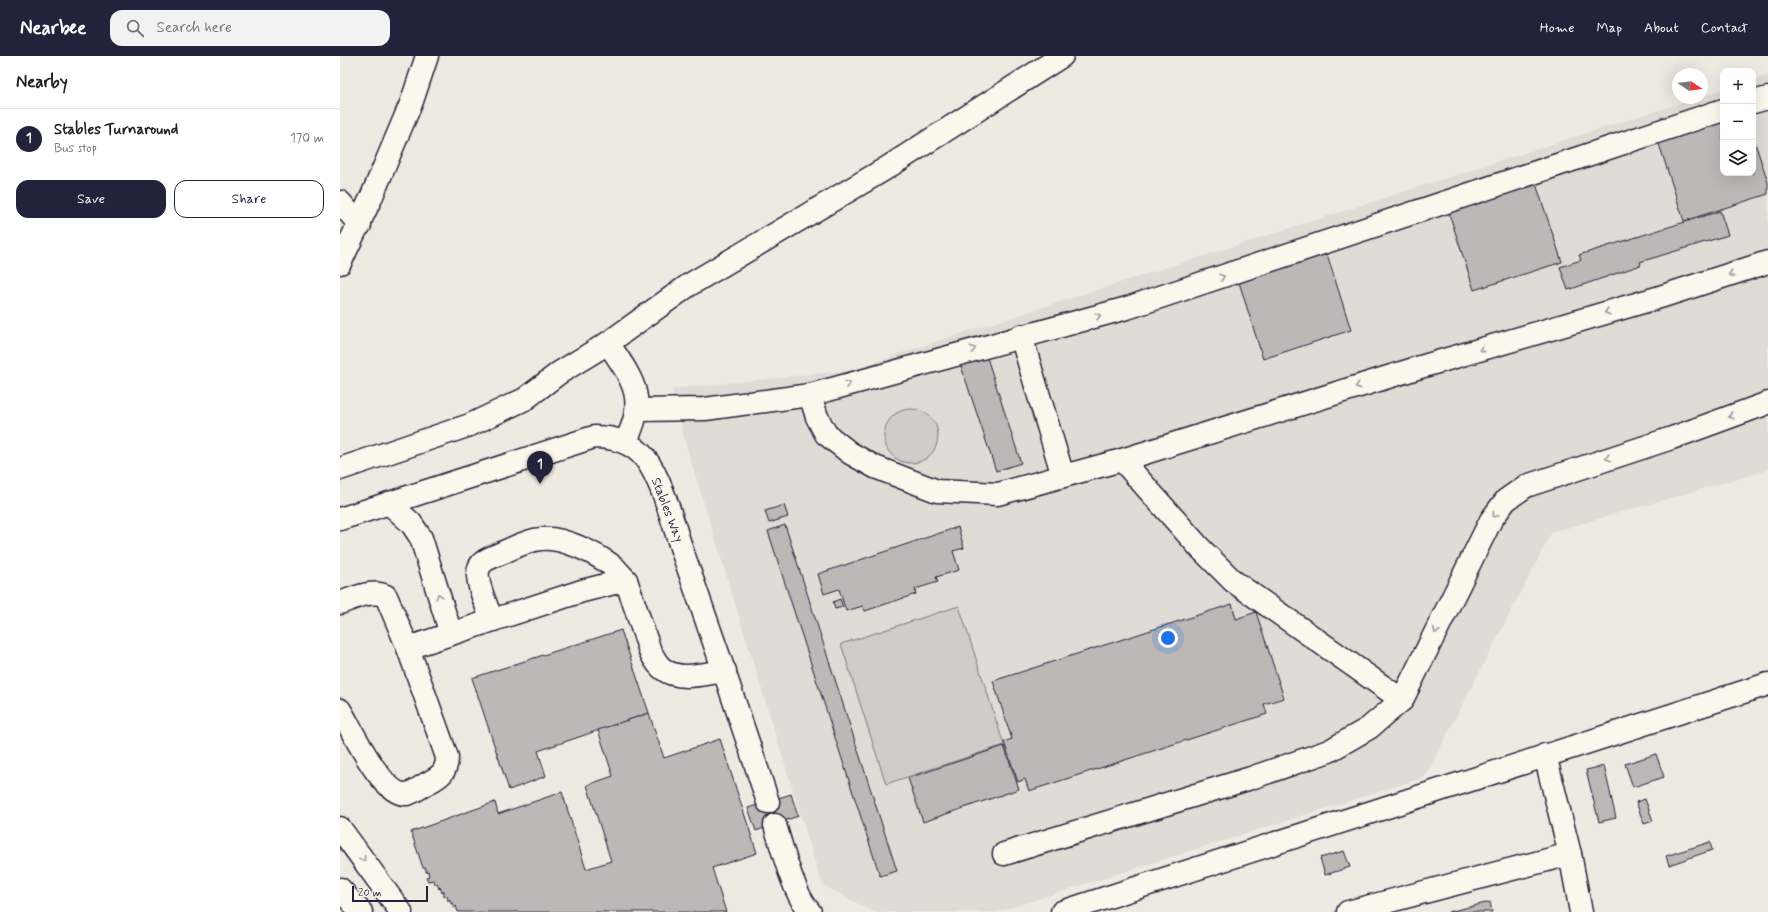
<!DOCTYPE html>
<meta charset="utf-8">
<style>
:root{--surface:#fff;--page:#f2f2f2;--text:#222;--muted:#767676;--line:#e0e0e0;--accent:#22223b}
body{margin:0;font-family:Mynerve,sans-serif;background:var(--page);color:var(--text)}
.controls{position:absolute;right:12px;top:12px;display:grid;overflow:hidden;border-radius:8px;box-shadow:0 4px 16px #0002}
.controls button{width:36px;height:36px;display:grid;place-items:center;padding:0;border:0;border-bottom:1px solid var(--line);background:var(--surface);color:var(--text);font:20px sans-serif}
.compass{position:absolute;left:1332px;top:12px;width:36px;height:36px;border-radius:50%;background:var(--surface);box-shadow:0 4px 16px #0002;rotate:103deg}
.scale{position:absolute;left:12px;bottom:10px;width:76px;box-sizing:border-box;padding-left:4px;border:2px solid #22223b;border-top:0;font-size:11px;line-height:14px;white-space:nowrap;color:#22223b;-webkit-text-stroke:3px #fbf7ec;paint-order:stroke}
.you{position:absolute;left:828px;top:582px;width:14px;height:14px;margin:-10px;border:3px solid #fff;border-radius:50%;background:#1a73e8;box-shadow:0 0 0 6px #1a73e833}
.badge{display:grid;place-items:center;width:26px;height:26px;border-radius:50%;background:var(--accent);color:#fff;font-size:13px;font-weight:700}
.pin{position:absolute;translate:-50% -33px;filter:drop-shadow(0 1px 2px #0008)}
.pin::after{content:'';position:absolute;top:21px;width:14px;height:12px;background:inherit;clip-path:polygon(0 0,100% 0,50% 100%)}
.list{margin:0;padding:0;list-style:none}
h2{display:flex;justify-content:space-between;align-items:center;height:52px;margin:0;padding:0 16px;font-size:17px}
h2 small{font-size:13px;font-weight:400;color:var(--muted)}
.list li{display:grid;grid-template-columns:26px 1fr auto;gap:12px;align-items:center;box-sizing:border-box;height:60px;padding:0 16px;border-top:1px solid var(--line)}
.list b{display:block;font-size:15px;white-space:nowrap}
.list p{margin:0;font-size:13px;white-space:nowrap;color:var(--muted)}
.list em{font-size:13px;font-style:normal;color:var(--muted)}
.actions{display:flex;gap:8px;padding:12px 16px}
.actions a{flex:1;padding:9px 0;border:1px solid var(--accent);border-radius:12px;text-align:center;font-size:14px;color:var(--accent)}
.actions .main{background:var(--accent);color:#fff}
.icon{flex:none;width:22px;height:22px;fill:none;stroke:currentColor;stroke-width:2;stroke-linecap:round;stroke-linejoin:round}
.map{position:relative;flex:none;width:1428px;height:856px;overflow:hidden}
header{display:flex;align-items:center;gap:24px;box-sizing:border-box;height:56px;padding:0 20px;background:var(--accent);color:#fff}
header strong{font-size:19px}
nav{display:flex;gap:22px;margin-inline-start:auto;font-size:14px}
.search{width:280px;height:36px;background:var(--page);display:flex;align-items:center;gap:10px;box-sizing:border-box;padding:0 14px;border-radius:12px;color:var(--muted);font-size:15px}
main{display:flex}
aside{flex:1;background:var(--surface)}
.map>svg:first-child{display:block}
.built{fill:#dfdbd5}
.green{fill:#d0cdc9;stroke:#797882}
.building{fill:#bcb8b8;stroke:#22223b}
.lines{fill:none;stroke-linecap:round;stroke-linejoin:round}
.minor-casing{stroke:#22223b;stroke-width:25}
.major-casing{stroke:#22223b;stroke-width:25}
.minor{stroke:#fbf7ec;stroke-width:22}
.major{stroke:#fbf7ec;stroke-width:22}
.oneway{stroke:#99979c}
.labels{text-anchor:middle;dominant-baseline:central;stroke-width:3;stroke-linejoin:round;paint-order:stroke}
.street-label{font-size:13px;fill:#22223b;stroke:#fbf7ec}
</style>
<header>
<strong>Nearbee</strong>
<div class="search"><svg class="icon" aria-label="search" viewBox="0 0 24 24"><circle cx="10" cy="10" r="6"/><path d="M15 15l6 6"/></svg>Search here</div>
<nav><a>Home</a><a>Map</a><a>About</a><a>Contact</a></nav>
</header>
<main>
<aside>
<h2>Nearby<small></small></h2>
<ul class="list">
<li><span class="badge">1</span><div><b>Stables Turnaround</b><p>Bus stop</p></div><em>170 m</em></li>
</ul>
<div class="actions"><a class="main">Save</a><a>Share</a></div>
</aside>
<div class="map">
<svg width="1428" height="856" viewBox="0 0 1428 856">
<rect width="100%" height="100%" fill="#eeeae2"/>
<filter id="ink" filterUnits="userSpaceOnUse"><feTurbulence type="fractalNoise" baseFrequency=".025" numOctaves="2"/><feDisplacementMap in="SourceGraphic" scale="8" xChannelSelector="R" yChannelSelector="G"/><feConvolveMatrix kernelMatrix="1 2 1 2 8 2 1 2 1" color-interpolation-filters="sRGB"/></filter>
<g filter="url(#ink)">
<polygon class="built" points="1428,19 1428,414 1212,476 1085,721 657,856 533,856 482,828 345,386 332,333 511,314 601,284 1356,42 1362,42 1362,40 1383,33 1383,117 1413,117 1413,24"/>
<g class="green">
<circle cx="571" cy="380" r="27"/>
<polygon points="619,550 664,689 546,728 501,588"/>
</g>
<g class="building">
<polygon points="1383,64 1383,117 1413,117 1413,81 1428,126 1428,138 1344,165 1318,85"/>
<polygon points="1195,125 1222,206 1134,234 1108,154"/>
<polygon points="1380,155 1388,179 1300,206 1301,209 1228,234 1220,211 1241,204 1239,199"/>
<polygon points="986,195 1011,274 923,303 898,223"/>
<polygon points="640,280 681,407 656,415 614,289"/>
<polygon points="444,449 448,461 429,467 425,455"/>
<polygon points="445,469 557,815 540,820 428,475"/>
<polygon points="618,471 624,492 613,495 619,514 596,521 598,526 575,533 576,538 525,555 523,550 506,555 499,533 484,538 478,518"/>
<polygon points="500,543 503,551 495,553 493,546"/>
<polygon points="892,548 896,563 916,556 944,642 924,648 927,658 689,735 685,723 678,726 664,686 672,683 653,625"/>
<polygon points="281,574 309,657 198,695 206,720 169,734 132,622"/>
<polygon points="309,657 324,702 380,683 417,797 372,812 386,856 119,856 119,855 118,856 116,850 114,852 113,847 111,848 110,843 108,845 107,839 104,841 104,835 102,837 100,831 99,833 97,827 95,829 94,824 88,825 86,821 89,820 88,815 86,816 86,812 83,812 71,776 155,746 158,758 222,736 246,813 271,805 247,729 273,720 258,674"/>
<polygon points="664,690 679,733 583,766 568,722"/>
<polygon points="1316,698 1324,721 1293,731 1285,708"/>
<polygon points="1264,710 1276,762 1259,766 1246,714"/>
<polygon points="451,738 458,760 416,775 408,752"/>
<polygon points="1305,743 1313,765 1304,768 1296,746"/>
<polygon points="1370,786 1372,794 1329,809 1326,800"/>
<polygon points="1004,795 1010,811 985,819 980,802"/>
<polygon points="1150,846 1152,856 1108,856"/>
</g>
<g class="lines">
<defs>
<g id="minor">
<polyline points="1413,46 1428,42"/>
<polyline points="0,146 20,169"/>
<polyline points="0,207 31,142 72,45 87,0"/>
<polyline points="681,280 723,420"/>
<path d="M268,287C292,323 309,343 285,386"/>
<polyline points="470,339 477,361 486,378 510,397 535,411 597,435 658,438 782,404 1077,312 1320,241 1428,206"/>
<polyline points="297,354 365,353 470,339 787,252 1383,54"/>
<polyline points="782,404 859,491 893,525 1062,644 1151,464 1166,444 1186,430 1332,382 1428,347"/>
<polyline points="0,413 130,369 185,343 219,317 268,287 349,229 545,113 722,0"/>
<polyline points="49,447 71,467 81,482 111,578"/>
<path d="M0,463L254,381C274,381 292,386 305,402C323,425 334,472 344,500C373,582 401,664 428,746"/>
<path d="M0,547C14,542 32,533 46,540L68,592"/>
<path d="M152,564C148,553 134,523 139,512C142,503 156,500 164,496C175,491 188,484 201,483C222,480 257,498 274,511C278,515 282,520 286,524"/>
<path d="M0,654C12,673 42,741 67,738C73,737 81,731 86,728C99,721 107,717 107,701L68,592L242,535L286,524L310,595C314,602 317,609 323,613C339,626 367,617 385,615"/>
<polyline points="1205,699 1230,798 1241,856"/>
<path d="M435,769C442,792 454,839 470,856"/>
<polyline points="664,798 911,722 989,695 1029,672 1062,644"/>
<polyline points="722,856 1428,628"/>
<polyline points="1008,856 1230,798"/>
</g>
<g id="major">
<polyline points="0,772 61,856"/>
<polyline points="0,833 21,856"/>
</g>
</defs>
<use href="#minor" class="minor-casing"/>
<use href="#major" class="major-casing"/>
<use href="#minor" class="minor"/>
<use href="#major" class="major"/>
</g>
<defs><path id="oneway-chevron" d="M-2-3.5L2.5 0L-2 3.5" fill="none" stroke-width="1.6" stroke-linecap="round" stroke-linejoin="round"/></defs>
<g class="oneway">
<use href="#oneway-chevron" transform="translate(1391 218) rotate(162)"/>
<use href="#oneway-chevron" transform="translate(882 221) rotate(-18)"/>
<use href="#oneway-chevron" transform="translate(1267 256) rotate(164)"/>
<use href="#oneway-chevron" transform="translate(758 260) rotate(-15)"/>
<use href="#oneway-chevron" transform="translate(633 293) rotate(-15)"/>
<use href="#oneway-chevron" transform="translate(1142 293) rotate(164)"/>
<use href="#oneway-chevron" transform="translate(508 328) rotate(-16)"/>
<use href="#oneway-chevron" transform="translate(1018 330) rotate(163)"/>
<use href="#oneway-chevron" transform="translate(1391 360) rotate(162)"/>
<use href="#oneway-chevron" transform="translate(1268 402) rotate(162)"/>
<use href="#oneway-chevron" transform="translate(1155 459) rotate(126)"/>
<use href="#oneway-chevron" transform="translate(99 540) rotate(-108)"/>
<use href="#oneway-chevron" transform="translate(1096 575) rotate(116)"/>
<use href="#oneway-chevron" transform="translate(23 803) rotate(54)"/>
</g>
</g>
<g class="labels">
<g class="street-label">
<text transform="translate(327 454) rotate(69)">Stables Way</text>
</g>
</g>
</svg>
<div class="controls">
<button>+</button>
<button>−</button>
<button><svg class="icon" aria-label="layers" viewBox="0 0 24 24"><path d="M12 4l9 5-9 5-9-5zM3 14l9 5 9-5"/></svg></button>
</div>
<svg class="compass" viewBox="-18 -18 36 36"><path d="M0-13l5 13h-10z" fill="#e53935"/><path d="M0 13l5-13h-10z" fill="#767676"/></svg>
<div class="scale">20 m</div>
<div class="you"></div>
<div class="pin badge" style="left:200px;top:428px">1</div>
</div>
</main>
